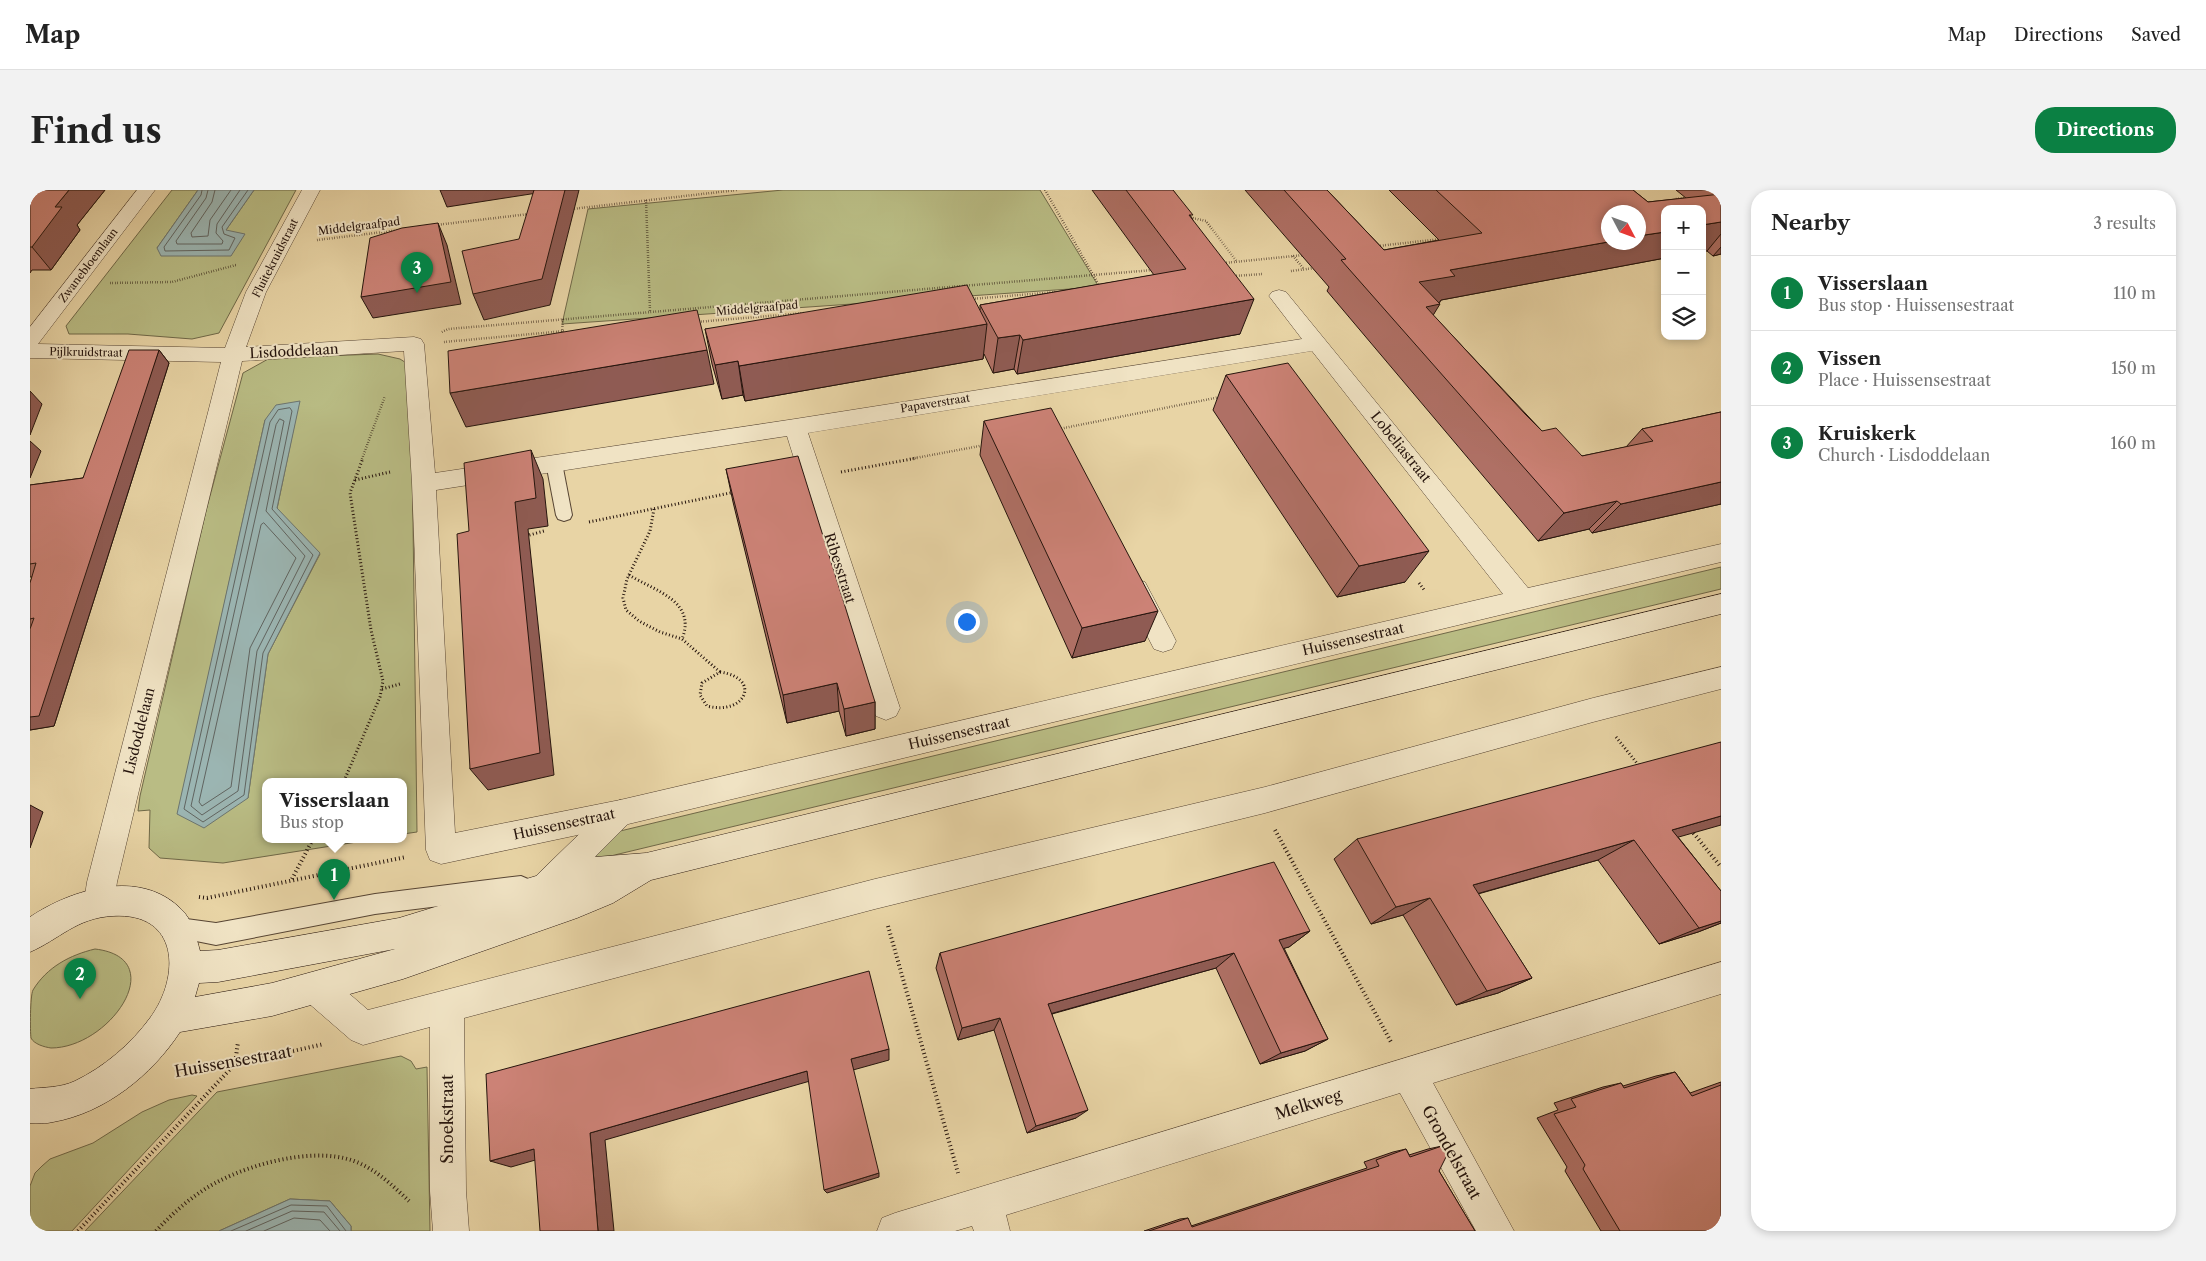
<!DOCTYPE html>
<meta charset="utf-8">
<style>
:root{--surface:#fff;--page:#f2f2f2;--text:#222;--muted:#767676;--line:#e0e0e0;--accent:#0b8043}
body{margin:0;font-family:"Libre Caslon Text",serif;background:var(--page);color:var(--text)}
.controls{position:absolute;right:15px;top:15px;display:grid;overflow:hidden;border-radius:10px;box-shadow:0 2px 8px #0003}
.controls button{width:45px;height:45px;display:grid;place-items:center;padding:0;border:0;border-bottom:1px solid var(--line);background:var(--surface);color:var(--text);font:25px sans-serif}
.compass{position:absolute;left:1571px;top:15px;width:45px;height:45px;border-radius:50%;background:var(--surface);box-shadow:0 2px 8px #0003;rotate:131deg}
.you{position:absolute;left:936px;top:431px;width:18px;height:18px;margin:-12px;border:4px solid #fff;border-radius:50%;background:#1a73e8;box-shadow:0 0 0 8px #1a73e833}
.badge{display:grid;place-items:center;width:32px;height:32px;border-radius:50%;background:var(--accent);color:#fff;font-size:16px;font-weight:700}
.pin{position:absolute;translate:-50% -41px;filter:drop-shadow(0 1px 2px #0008)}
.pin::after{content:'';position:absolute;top:26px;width:18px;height:15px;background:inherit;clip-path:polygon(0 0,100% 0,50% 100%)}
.popup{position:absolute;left:232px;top:588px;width:145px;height:65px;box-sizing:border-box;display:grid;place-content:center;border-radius:10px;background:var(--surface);filter:drop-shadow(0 1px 4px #0005);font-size:16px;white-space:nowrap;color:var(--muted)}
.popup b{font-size:19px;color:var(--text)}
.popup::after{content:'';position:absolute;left:50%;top:100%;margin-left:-10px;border:10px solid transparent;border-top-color:var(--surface)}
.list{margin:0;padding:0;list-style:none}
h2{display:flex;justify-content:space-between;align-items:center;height:65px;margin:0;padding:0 20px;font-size:21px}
h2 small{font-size:16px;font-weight:400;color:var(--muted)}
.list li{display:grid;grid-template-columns:32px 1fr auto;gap:15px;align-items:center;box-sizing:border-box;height:75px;padding:0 20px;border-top:1px solid var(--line)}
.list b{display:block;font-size:19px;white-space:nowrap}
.list p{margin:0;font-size:16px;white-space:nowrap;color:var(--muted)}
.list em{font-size:16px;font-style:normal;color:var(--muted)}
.icon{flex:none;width:28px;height:28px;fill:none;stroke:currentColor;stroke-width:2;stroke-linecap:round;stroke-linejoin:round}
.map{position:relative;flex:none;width:1691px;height:1041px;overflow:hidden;border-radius:20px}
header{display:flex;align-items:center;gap:30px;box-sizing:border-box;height:70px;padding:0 25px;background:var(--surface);border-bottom:1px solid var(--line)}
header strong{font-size:24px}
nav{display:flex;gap:28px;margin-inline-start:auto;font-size:18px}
.intro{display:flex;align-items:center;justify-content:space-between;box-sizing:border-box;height:120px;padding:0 30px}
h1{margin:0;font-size:35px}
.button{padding:12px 22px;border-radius:20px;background:var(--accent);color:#fff;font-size:18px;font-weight:700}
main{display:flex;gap:30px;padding:0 30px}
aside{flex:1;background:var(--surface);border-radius:20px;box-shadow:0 2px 8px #0003}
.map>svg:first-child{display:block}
.green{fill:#b9bc84;stroke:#6f6848;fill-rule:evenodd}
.water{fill:#9bb5b2;stroke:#6c7570}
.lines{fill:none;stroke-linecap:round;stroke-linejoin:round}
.shore{stroke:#606460;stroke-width:1}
.lane-casing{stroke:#564433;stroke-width:2}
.street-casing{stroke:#564433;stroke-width:1}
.secondary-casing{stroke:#25140d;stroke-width:1}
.path-far2{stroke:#25140d;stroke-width:2.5;stroke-dasharray:0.5 2;stroke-linecap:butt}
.path-far1{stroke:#25140d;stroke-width:3;stroke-dasharray:1 2.5;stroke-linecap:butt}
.path{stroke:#25140d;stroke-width:4;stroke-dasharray:1 3;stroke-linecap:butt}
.lane{fill:#f0e3c4;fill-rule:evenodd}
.street{fill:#f0e3c4;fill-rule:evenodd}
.secondary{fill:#f0e3c4;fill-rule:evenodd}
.wall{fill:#af7065;stroke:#25140d}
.shaded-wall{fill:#8f5b53;stroke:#25140d}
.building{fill:#cc8276;stroke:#25140d}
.labels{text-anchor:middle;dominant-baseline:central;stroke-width:4;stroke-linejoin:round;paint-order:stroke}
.far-street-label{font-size:11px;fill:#25140d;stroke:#f0e3c4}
.street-label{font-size:14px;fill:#25140d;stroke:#f0e3c4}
.near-street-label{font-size:16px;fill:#25140d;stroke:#f0e3c4}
</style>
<header>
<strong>Map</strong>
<nav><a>Map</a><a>Directions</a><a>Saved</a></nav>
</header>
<div class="intro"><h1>Find us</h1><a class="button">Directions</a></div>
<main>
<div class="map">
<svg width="1691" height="1041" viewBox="0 0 1691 1041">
<rect width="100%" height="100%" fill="#e8d4a5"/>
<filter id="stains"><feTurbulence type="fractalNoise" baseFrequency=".004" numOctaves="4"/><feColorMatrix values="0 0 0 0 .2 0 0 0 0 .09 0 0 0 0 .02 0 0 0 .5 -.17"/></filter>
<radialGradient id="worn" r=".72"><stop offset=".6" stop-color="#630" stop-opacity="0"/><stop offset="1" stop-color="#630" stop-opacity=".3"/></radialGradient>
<g class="green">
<polygon points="142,0 168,0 127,58 196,40 224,0 266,0 189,143 162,149 98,144 39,144 36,136"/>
<polygon points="753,0 1010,0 1069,97 532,134 558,19"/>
<path d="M348,164L370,169L381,176L387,642L373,644V591H235V649H346L193,673L130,668L119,658L120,620L108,621L110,606L176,321L213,183L240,168ZM269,212L247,319L290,364L238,464L218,608L148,624L235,230Z"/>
<polygon points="1691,377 1691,399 568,669 559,669 586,642"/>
<path d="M65,759C142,768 80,858 21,858C14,857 4,854 1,848C0,841 0,806 3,800C17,777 40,765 65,759Z"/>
<polygon points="371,866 381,871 386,879 397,877 400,1041 321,1041 321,1036 300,1011 260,1009 189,1041 55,1041 187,902"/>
<polygon points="162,905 167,906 42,1041 0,1041 0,996 5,983 12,976 20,969 63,953 112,922 139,910"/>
</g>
<g class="water">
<polygon points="168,0 224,0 196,40 215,44 201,66 131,66 127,58"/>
<polygon points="270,211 247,318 290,363 238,464 218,608 174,638 147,624 235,230 246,215"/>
<polygon points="260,1009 300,1011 321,1036 321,1041 189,1041"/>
</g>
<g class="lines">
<g class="shore">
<polyline points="172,0 171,5 134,57 135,61 199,60 205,48 194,44 192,37 218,0"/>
<polyline points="178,0 176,8 146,51 147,54 192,54 193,51 186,43 187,34 210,0"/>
<polyline points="185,0 182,12 161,43 162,47 178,46 180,30 201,0"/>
<polygon points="260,218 262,221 242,319 283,365 233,463 214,605 173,632 154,619 240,232 248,220"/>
<polygon points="250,229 254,231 236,321 275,366 227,461 208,601 172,625 161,616 246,235"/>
<polygon points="234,333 266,368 220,458 201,597 172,616 169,612 231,335"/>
<polyline points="201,1041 261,1015 297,1016 316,1041"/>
<polyline points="216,1041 262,1021 294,1022 310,1041"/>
<polyline points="234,1041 264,1028 290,1030 300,1041"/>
</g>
<defs>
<g id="lane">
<polygon points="524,267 530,269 532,273 542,325 540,329 534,331 528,329 526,325 516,273 518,269"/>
<polygon points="491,686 498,689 501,696 498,703 491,706 345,724 186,755 141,746 138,739 141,732 149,728 186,733 345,704"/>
</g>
<g id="street">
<path d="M107,0H125L8,154L195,158L216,102L272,0H290L236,102L216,157L384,147L391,149L394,154L405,283L765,229L1272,149L1239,106L1242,102L1249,100L1256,102L1498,398L1691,354V372L590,636L411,674L400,670L396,660L382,293L374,161L212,171L87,692L84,712L80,723L69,727L58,723L54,712L57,692L191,172L0,168V137ZM1282,161L1473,404L590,610L425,643L406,300L757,246L842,518L846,526L856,530L866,526L870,518L778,243Z"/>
<polygon points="1106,389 1115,392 1142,443 1146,451 1142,459 1133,462 1124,459 1093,399 1097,392"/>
<polygon points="1691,477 1691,499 1563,532 1235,623 845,719 434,828 436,1001 439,1041 403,1041 400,1001 400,837 333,855 321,850 276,811 272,799 276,787 288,783 300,787 338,820 845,689 1235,597 1563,508"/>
<polygon points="1691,772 1691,804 1403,893 1484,1041 1446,1041 1370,903 976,1025 980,1041 944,1041 942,1036 925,1041 847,1041 852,1028 865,1023"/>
</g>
<path id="secondary" d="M1691,404V424L621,690L583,713L547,728L373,789L242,826L150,842C122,885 75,923 23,932C16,934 8,933 0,933V899C15,897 30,898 45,891C74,877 101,854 120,828C151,786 149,722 83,726C46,728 30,749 0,762V727C42,699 110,678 151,719C162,729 166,746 170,761L188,760L369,728L506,686L580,614L590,610L600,614L605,623L600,632L565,667L616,663ZM365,759L242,793L165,807L169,793L188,792Z"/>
</defs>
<use href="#lane" class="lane-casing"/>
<use href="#street" class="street-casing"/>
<use href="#secondary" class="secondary-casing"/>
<g class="path-far2">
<polyline points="1015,0 1070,97"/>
<polyline points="1646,9 1660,7"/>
<polyline points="616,10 620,121"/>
<polyline points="542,19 707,0"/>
<polyline points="1158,27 1176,31 1207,72"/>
<polyline points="406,35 499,24"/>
<polyline points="287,50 370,40"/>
<polyline points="1348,56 1411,49"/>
<polyline points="1263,66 1274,79"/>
<polyline points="1194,73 1274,65"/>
<polyline points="1261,81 1285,78"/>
<polyline points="1204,86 1233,84"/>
<polyline points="80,93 142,92 206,75"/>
<polyline points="940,109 1026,102"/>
<polyline points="666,132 775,123"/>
<polyline points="412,142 418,139 1123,80"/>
<polyline points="532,142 533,129"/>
<polyline points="414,152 535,141"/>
<polyline points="1029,239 1190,207"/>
<polyline points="332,269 355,206"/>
<polyline points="880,269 955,255"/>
</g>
<g class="path-far1">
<polyline points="811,282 887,268"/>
<polyline points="325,290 360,282"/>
<polyline points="624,319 620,341 597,389 593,408 596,420 609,431 630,442 652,449 690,482"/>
<polyline points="559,332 705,302"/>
<polyline points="496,346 514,341"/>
<path d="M599,385C625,401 667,411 652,449"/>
<polyline points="1389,393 1395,401"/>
<path d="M690,482C732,488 716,526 677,516L670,505L672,493Z"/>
<polyline points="352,499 370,494"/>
<polyline points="1586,547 1610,577"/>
<polyline points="314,591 350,507 353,491 341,440 320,303 333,268"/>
</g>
<g class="path">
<polyline points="1245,640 1361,852"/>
<polyline points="1661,640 1691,677"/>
<polyline points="262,689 283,649"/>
<polyline points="169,707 177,708 376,667"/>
<polyline points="858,736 928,983"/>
<polyline points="145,882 205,874 294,854"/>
<polyline points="48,1041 205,874 208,852"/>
<path d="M126,1041C139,1027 153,1014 169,1003C206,977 280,955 324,971C346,979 363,996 379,1011"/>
</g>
<use href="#lane" class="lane"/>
<use href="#street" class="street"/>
<use href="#secondary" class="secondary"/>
</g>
<g class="wall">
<polygon points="0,0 75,0 47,35 50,40 21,80 2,80 0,83"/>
<polygon points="1062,0 1143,0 1162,28 1210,144 987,184 984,179 963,183 954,164 953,169 715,211 713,205 692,209 682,174 675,139 950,120 950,115 1124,85"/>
<polygon points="1215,0 1297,0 1354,60 1409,50 1359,0 1603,0 1618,12 1656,8 1646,0 1691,0 1691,64 1683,66 1677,61 1635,19 1635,68 1411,110 1403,125 1512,241 1552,266 1596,257 1612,239 1691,222 1691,314 1562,343 1559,339 1508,351 1297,101 1299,97"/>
<polygon points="129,160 139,173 24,536 0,540 0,393 2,387 0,387 0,295 53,288"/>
<polygon points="1196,185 1375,392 1307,407 1183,220"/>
<polygon points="954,231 1115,451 1042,468 950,265"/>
<polygon points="696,279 845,512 845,539 816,546 809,521 757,533 703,312"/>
<polygon points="1648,647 1691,701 1691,733 1668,742 1629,754 1568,670 1448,704 1502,788 1468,803 1426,815 1373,725 1341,734 1304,669 1327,649"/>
<polygon points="1280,741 1259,757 1254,758 1298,849 1275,861 1230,874 1186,778 1022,824 1046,928 997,943 964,840 928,850 906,778 910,763"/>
<polygon points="1645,882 1660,903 1691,892 1691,1041 1571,1041 1535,981 1537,977 1507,928 1528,920 1524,913 1573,897 1591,893 1593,896 1626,886"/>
<polygon points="1412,956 1409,981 1445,1041 1114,1041 1150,1029 1158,1028 1161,1036 1337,978 1334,972 1363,962 1376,959 1379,965 1398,959"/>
</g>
<g class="shaded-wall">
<polygon points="39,0 75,0 47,35 50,40 21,80 2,57 25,17"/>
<polygon points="410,0 520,0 520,1 417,17"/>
<polygon points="535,0 549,0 520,115 454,130 443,104"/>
<polygon points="1691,32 1691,44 1677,61 1672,62 1672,35"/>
<polygon points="408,33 417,55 431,114 343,128 331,107"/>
<polygon points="1635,42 1635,68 1411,110 1408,114 1410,114 1391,145 1389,92 1420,80 1578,52 1608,52 1608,46"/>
<polygon points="1691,57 1691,64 1683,66"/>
<polygon points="1224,109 1210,144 987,184 993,150"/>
<polygon points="957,134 953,169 715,211 709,176"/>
<polygon points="990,145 984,179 963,183 968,148"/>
<polygon points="129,160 139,173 24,536 0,540 0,527"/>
<polygon points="677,160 684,194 436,237 420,203"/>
<polygon points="708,171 713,205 692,209 685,175"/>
<polygon points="0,201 12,214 0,245"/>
<polygon points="0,251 11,261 0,288"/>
<polygon points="501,260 513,289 518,336 498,339 524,585 458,600 440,579 485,312"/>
<polygon points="1691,292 1691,314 1562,343 1591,314"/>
<polygon points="1587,311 1559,339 1508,351 1534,323"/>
<polygon points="1399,361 1375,392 1307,407 1329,376"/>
<polygon points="1128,421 1115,451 1042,468 1052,438"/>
<polygon points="807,493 809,521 757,533 753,505"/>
<polygon points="845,512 845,539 816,546 814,519"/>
<polygon points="0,615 13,622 0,658"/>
<polygon points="1691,626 1691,635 1610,658 1642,640"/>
<polygon points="1604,650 1568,670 1414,713 1443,695"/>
<polygon points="1400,708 1373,725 1341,734 1366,717"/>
<polygon points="1691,731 1691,733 1668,742 1629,754 1669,738"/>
<polygon points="1280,741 1259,757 1230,765 1249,750"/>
<polygon points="1204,763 1186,778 1009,827 1018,814"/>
<polygon points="1502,788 1468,803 1426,815 1457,801"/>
<polygon points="970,828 964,840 928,850 932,838"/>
<polygon points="1298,849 1275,861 1230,874 1251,863"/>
<polygon points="859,859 859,870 823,880 821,869"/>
<polygon points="777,881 780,891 575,950 584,1041 568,1041 560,943"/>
<polygon points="1058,920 1046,928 997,943 1006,936"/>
<polygon points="504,959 523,965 481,977 460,971"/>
<polygon points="849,983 849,987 797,1003 794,1000"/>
</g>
<g class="building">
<polygon points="0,0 39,0 25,17 32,17 2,57 0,57"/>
<polygon points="504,0 535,0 512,89 443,104 432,61 489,49"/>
<polygon points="1096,0 1143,0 1163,25 1159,25 1224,109 993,150 990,145 968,148 950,115 1156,79"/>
<polygon points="1254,0 1297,0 1354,60 1452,43 1406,0 1603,0 1618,12 1691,4 1691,32 1672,35 1672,19 1635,19 1635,42 1608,46 1608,22 1578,22 1578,52 1420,80 1425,86 1389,92 1410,114 1396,117 1495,224 1512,241 1526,238 1552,266 1623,251 1612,239 1691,222 1691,292 1591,314 1587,311 1534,323 1311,70 1316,69"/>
<polygon points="408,33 421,92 331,107 340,48 372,38"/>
<polygon points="937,95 957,134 709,176 708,171 685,175 675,139"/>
<polygon points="667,120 677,160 420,203 418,161"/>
<polygon points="99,160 129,160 9,526 0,527 0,439 4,428 0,429 0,393 6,373 0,374 0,295 53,288"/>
<polygon points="1258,173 1399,361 1329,376 1196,185"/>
<polygon points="1021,218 1128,421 1052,438 954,231"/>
<polygon points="501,260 506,308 485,312 510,563 440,579 427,344 439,341 434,273"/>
<polygon points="768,266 845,512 814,519 807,493 753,505 696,279"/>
<polygon points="1691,552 1691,626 1642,640 1691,701 1691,731 1669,738 1604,650 1443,695 1502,788 1457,801 1400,708 1366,717 1327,649"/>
<polygon points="1244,672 1280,741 1249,750 1298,849 1251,863 1204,763 1018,814 1058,920 1006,936 970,828 932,838 910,763"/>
<polygon points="839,781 859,859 821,869 849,983 794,1000 777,881 560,943 568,1041 510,1041 504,959 460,971 456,884"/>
<polygon points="1645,882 1662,906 1691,895 1691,1041 1590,1041 1553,979 1555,975 1524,924 1546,917 1541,909 1591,893 1594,898"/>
<polygon points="1412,956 1417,965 1409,981 1445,1041 1119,1041 1158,1028 1162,1037 1349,976 1346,970 1376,959 1380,967"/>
</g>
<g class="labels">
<g class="far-street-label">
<text transform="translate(329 36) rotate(-7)">Middelgraafpad</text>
<text transform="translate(245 68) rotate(-63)">Fluitekruidstraat</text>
<text transform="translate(58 75) rotate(-53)">Zwanebloemlaan</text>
<text transform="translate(727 118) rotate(-5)">Middelgraafpad</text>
<text transform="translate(56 162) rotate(1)">Pijlkruidstraat</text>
<text transform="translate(905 213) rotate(-9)">Papaverstraat</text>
</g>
<g class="street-label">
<text transform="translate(264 161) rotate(-3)">Lisdoddelaan</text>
<text transform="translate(1371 257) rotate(51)">Lobeliastraat</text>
<text transform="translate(810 378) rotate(72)">Ribesstraat</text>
<text transform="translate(1323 449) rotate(-13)">Huissensestraat</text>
<text transform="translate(109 541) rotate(-76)">Lisdoddelaan</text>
<text transform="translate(929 543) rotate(-13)">Huissensestraat</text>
<text transform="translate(534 634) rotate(-12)">Huissensestraat</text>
</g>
<g class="near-street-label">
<text transform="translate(203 871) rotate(-10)">Huissensestraat</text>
<text transform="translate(1278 914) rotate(-17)">Melkweg</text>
<text transform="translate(417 929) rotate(-90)">Snoekstraat</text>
<text transform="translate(1422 962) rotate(61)">Grondelstraat</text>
</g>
</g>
<rect width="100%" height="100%" filter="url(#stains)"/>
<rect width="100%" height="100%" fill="url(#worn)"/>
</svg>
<div class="controls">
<button>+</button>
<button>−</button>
<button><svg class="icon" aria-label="layers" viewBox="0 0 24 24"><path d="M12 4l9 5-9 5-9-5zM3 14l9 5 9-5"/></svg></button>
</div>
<svg class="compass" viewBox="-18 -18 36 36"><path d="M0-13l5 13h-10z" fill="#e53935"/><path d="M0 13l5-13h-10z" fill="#767676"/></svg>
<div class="you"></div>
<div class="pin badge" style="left:304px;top:710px">1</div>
<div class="popup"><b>Visserslaan</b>Bus stop</div>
<div class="pin badge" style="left:50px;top:809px">2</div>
<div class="pin badge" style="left:387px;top:103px">3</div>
</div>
<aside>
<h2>Nearby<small>3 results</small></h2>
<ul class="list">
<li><span class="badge">1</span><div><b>Visserslaan</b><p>Bus stop · Huissensestraat</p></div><em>110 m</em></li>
<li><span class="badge">2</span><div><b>Vissen</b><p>Place · Huissensestraat</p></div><em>150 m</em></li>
<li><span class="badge">3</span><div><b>Kruiskerk</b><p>Church · Lisdoddelaan</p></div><em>160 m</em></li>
</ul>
</aside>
</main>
